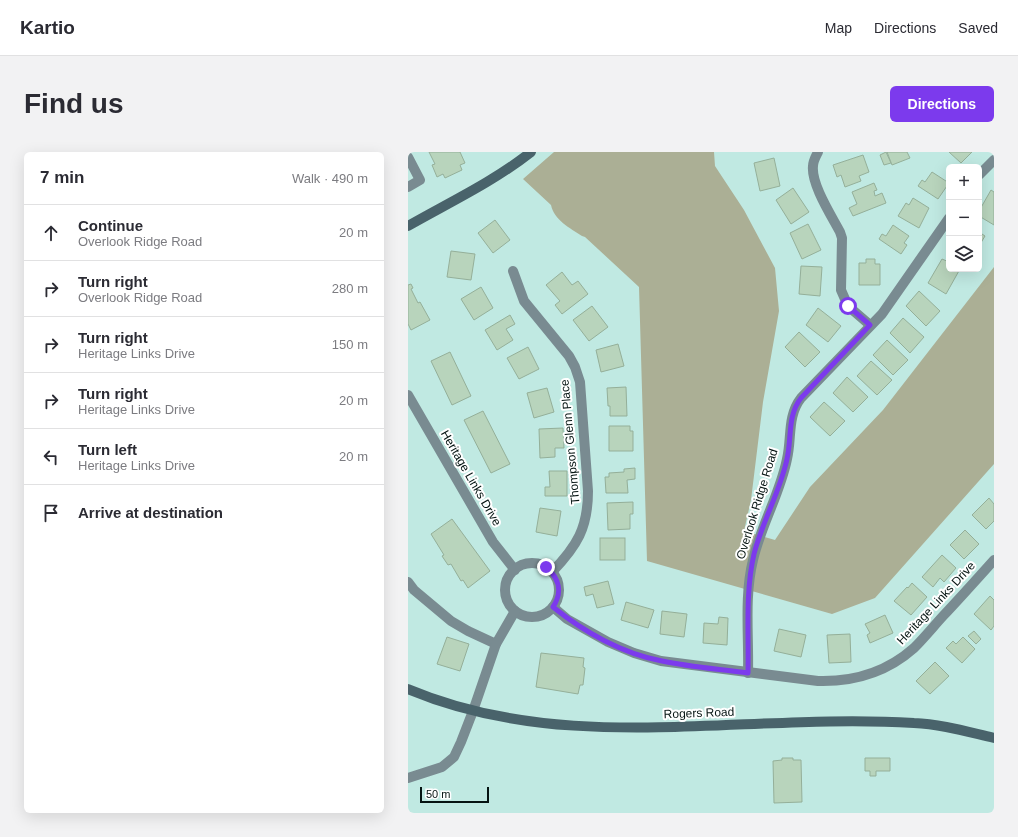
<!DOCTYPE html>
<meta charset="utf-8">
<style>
:root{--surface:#fff;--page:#f2f2f3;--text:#2b2b33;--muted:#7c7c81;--line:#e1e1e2;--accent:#7c3aed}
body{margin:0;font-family:Helvetica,sans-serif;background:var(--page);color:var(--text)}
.controls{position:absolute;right:12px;top:12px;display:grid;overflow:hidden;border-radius:6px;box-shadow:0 4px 16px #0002}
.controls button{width:36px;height:36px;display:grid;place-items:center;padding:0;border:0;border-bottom:1px solid var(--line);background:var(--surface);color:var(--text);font:20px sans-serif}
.scale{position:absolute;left:12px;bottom:10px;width:69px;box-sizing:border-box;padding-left:4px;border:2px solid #051412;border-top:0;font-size:11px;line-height:14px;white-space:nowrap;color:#051412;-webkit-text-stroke:3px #fff;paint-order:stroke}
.stop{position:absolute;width:12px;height:12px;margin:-9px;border:3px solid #7c3aed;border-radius:50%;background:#fff}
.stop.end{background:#7c3aed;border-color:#fff;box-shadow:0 1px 4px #0008}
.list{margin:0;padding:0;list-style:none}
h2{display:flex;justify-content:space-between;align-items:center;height:52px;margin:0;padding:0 16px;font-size:17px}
h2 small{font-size:13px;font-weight:400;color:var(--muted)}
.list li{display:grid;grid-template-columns:26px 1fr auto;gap:12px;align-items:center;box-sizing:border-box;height:56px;padding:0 16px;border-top:1px solid var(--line)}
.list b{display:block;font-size:15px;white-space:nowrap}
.list p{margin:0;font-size:13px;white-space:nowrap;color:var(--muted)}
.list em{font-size:13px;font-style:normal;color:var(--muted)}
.icon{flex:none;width:22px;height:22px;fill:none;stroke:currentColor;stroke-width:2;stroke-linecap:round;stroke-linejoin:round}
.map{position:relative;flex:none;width:586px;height:661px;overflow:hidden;border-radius:6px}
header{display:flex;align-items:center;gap:24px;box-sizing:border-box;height:56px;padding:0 20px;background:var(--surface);border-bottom:1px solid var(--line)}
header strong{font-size:19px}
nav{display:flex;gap:22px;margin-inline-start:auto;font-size:14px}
.intro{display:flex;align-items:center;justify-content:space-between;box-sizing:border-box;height:96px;padding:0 24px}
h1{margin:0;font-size:28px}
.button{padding:10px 18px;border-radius:6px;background:var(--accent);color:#fff;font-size:14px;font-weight:700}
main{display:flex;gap:24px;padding:0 24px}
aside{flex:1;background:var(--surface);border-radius:6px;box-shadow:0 4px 16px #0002}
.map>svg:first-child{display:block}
.green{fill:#abaf95}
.building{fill:#b8d4bc;stroke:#94af99}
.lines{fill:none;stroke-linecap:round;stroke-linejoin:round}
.street{stroke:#798b91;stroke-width:10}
.secondary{stroke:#49636b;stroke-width:10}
.route{stroke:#7c3aed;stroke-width:5}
.labels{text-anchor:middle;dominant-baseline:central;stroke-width:4;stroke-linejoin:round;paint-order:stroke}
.street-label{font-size:12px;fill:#051412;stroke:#fff}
</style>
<header>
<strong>Kartio</strong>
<nav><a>Map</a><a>Directions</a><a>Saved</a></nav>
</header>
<div class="intro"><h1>Find us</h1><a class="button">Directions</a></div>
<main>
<aside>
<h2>7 min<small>Walk · 490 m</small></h2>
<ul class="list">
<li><svg class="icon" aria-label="ahead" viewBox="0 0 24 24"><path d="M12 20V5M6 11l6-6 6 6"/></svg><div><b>Continue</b><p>Overlook Ridge Road</p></div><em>20 m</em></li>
<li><svg class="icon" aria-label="right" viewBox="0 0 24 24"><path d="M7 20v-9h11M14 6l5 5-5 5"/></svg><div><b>Turn right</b><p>Overlook Ridge Road</p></div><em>280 m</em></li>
<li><svg class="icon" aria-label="right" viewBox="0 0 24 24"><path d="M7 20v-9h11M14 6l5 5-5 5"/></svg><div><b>Turn right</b><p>Heritage Links Drive</p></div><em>150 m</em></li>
<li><svg class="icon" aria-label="right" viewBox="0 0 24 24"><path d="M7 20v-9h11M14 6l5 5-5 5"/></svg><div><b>Turn right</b><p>Heritage Links Drive</p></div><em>20 m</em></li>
<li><svg class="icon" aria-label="left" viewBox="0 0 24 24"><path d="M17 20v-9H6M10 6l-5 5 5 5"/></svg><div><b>Turn left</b><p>Heritage Links Drive</p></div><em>20 m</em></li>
<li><svg class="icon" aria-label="arrive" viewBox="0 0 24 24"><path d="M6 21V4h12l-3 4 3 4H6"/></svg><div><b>Arrive at destination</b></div></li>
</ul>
</aside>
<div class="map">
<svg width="586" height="661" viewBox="0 0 586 661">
<rect width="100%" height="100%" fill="#c0e9e2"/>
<path class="green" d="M146,0H306L307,14L336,58L367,116L371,159L355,250L343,348L336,379L367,388L402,335L475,258L586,115V312L467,446L424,462L239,409L231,135L177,85L174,84C162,76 146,68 143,53L115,27Z"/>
<g class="building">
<polygon points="21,0 52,0 57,11 52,13 54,18 37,26 35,22 29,25 24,13 27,12"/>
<polygon points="478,0 483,11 476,13 472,3"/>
<polygon points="479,0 499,0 502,6 484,13"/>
<polygon points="541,0 564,0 553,11"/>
<polygon points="455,3 461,20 451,24 453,29 437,35 433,23 429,25 425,13"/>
<polygon points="366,6 372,34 352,39 346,11"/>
<polygon points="524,20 541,31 530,47 510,34 514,28 517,30"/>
<polygon points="466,31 469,38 466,39 467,44 474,41 478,51 445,64 441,56 449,52 444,40"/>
<polygon points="385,36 401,60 383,72 368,48"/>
<polygon points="583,38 586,40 586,73 571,64 571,59"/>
<polygon points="505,46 521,56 511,76 490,64 498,51 501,53"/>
<polygon points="87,68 102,88 85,101 70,81"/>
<polygon points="400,72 413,98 394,107 382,81"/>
<polygon points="485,73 501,84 496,91 499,93 493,102 471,87 474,82 478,84"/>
<polygon points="571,80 577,84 571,94"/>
<polygon points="43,99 67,102 63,128 39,125"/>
<polygon points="458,107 467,107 467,112 472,112 472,133 451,133 451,111 458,111"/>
<polygon points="534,107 541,110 541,117 552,117 538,142 520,131"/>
<polygon points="393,114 414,115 412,144 391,142"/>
<polygon points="154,120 164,133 170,129 180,142 154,162 147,153 152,149 138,133"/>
<polygon points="3,132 5,136 3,137 10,151 12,150 22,168 3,178 0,172 0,133"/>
<polygon points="73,135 85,156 66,168 53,147"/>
<polygon points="511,139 532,159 518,174 498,154"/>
<polygon points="184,154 200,175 181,189 165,168"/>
<polygon points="410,156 433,174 420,190 398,173"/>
<polygon points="102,163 107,172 98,177 105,188 89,198 77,178"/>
<polygon points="495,166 516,185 502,201 482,181"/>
<polygon points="391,180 412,200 397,215 377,195"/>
<polygon points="479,188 500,208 485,223 465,203"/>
<polygon points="210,192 216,214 193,220 188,198"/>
<polygon points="120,195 131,217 111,227 99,206"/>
<polygon points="42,200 63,244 44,253 23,209"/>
<polygon points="463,209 484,228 469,243 449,224"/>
<polygon points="439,225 460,245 445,260 425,241"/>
<polygon points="218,235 219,264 202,264 202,254 200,254 199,236"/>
<polygon points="139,236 146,260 126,266 119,241"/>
<polygon points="416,250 437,269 422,284 402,265"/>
<polygon points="75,259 102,312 83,321 56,268"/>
<polygon points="201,274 222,274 222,279 225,279 225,299 201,299"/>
<polygon points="155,276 156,296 147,296 147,305 132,306 131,277"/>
<polygon points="227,316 227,327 219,328 220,341 198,341 197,325 201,325 201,321 216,320 216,317"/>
<polygon points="141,319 159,319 159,344 137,344 137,335 142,335"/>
<polygon points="581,346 586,352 586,369 578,377 564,363"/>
<polygon points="225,350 225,362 222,362 222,377 200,378 199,351"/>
<polygon points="132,356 153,359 149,384 128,380"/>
<polygon points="44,367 82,419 60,436 55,428 53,429 43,412 40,413 34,404 36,403 23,382"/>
<polygon points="557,378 571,392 556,407 542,393"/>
<rect x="192" y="386" width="25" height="22"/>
<polygon points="534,403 548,416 536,430 532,426 525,435 514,425"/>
<polygon points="200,429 206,452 189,456 185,442 178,444 176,435"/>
<polygon points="504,431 519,445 503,463 486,449 499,435 500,436"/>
<polygon points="582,444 586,448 586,474 583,478 566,462"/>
<polygon points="218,450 246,458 240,476 213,468"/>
<polygon points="254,459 279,462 276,485 252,482"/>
<polygon points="477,463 485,481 462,491 459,483 462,481 457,472"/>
<polygon points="311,465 320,466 319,493 295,491 296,471 310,472"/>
<polygon points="371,477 398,483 393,505 366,499"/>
<polygon points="566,479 573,487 568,492 560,484"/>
<polygon points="442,482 443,510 421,511 419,483"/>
<polygon points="39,485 61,492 52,519 29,512"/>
<polygon points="555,485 567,497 554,511 538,496 545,489 548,492"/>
<polygon points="133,501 176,506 175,515 177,516 175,533 172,533 170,542 128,535"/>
<polygon points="527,510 541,524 522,542 508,529"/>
<polygon points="374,606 385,606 385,608 393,608 394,650 366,651 365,609 374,608"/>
<polygon points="457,606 482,606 482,619 468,619 468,624 462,624 462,619 457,619"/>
</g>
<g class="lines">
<g class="street">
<path d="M410,0C408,4 405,9 405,14C403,32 423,63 432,80L434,86L433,138L440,154L462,173"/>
<polyline points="0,5 12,28 0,35"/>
<polyline points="571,23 586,8"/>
<path d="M105,119L116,149L161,204L167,215L172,230L180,339C180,376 169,394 144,420"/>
<polyline points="0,243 85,390 107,418"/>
<circle cx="124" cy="438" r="27"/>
<polyline points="0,430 6,438 43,469 60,479 88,492"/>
<path d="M145,455L159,467L200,490L226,501L253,509L410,529C446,530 479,520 506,496C516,486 525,475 535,464C552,446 569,427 586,408"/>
<path d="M340,521C341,483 336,445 345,408C353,373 372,342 379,307C384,286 379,264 393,246L474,162L541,66"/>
<polyline points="0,626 34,615 46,605 53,590 65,559 88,492 107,459"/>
</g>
<g class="secondary">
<path d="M0,74C42,50 85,30 123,0"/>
<path d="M0,537C161,605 337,560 506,571C533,572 560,580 586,586"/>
</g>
</g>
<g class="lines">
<path class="route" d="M138,415C151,426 155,440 145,455C176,480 215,502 254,509C282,515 311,517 340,521C341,481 337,441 346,402C354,370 372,340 379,307C384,286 379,264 393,246L462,173L440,154"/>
</g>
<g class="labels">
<g class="street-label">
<text transform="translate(162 290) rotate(-95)">Thompson Glenn Place</text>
<text transform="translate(63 326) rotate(60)">Heritage Links Drive</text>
<text transform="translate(349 352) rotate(-73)">Overlook Ridge Road</text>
<text transform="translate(528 451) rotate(-47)">Heritage Links Drive</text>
<text transform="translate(291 561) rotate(-2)">Rogers Road</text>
</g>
</g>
</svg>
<div class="controls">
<button>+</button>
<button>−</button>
<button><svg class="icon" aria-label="layers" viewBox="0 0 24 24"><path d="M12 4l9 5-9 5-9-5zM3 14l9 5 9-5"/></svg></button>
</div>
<div class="scale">50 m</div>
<div class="stop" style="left:440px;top:154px"></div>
<div class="stop end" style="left:138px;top:415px"></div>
</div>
</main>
